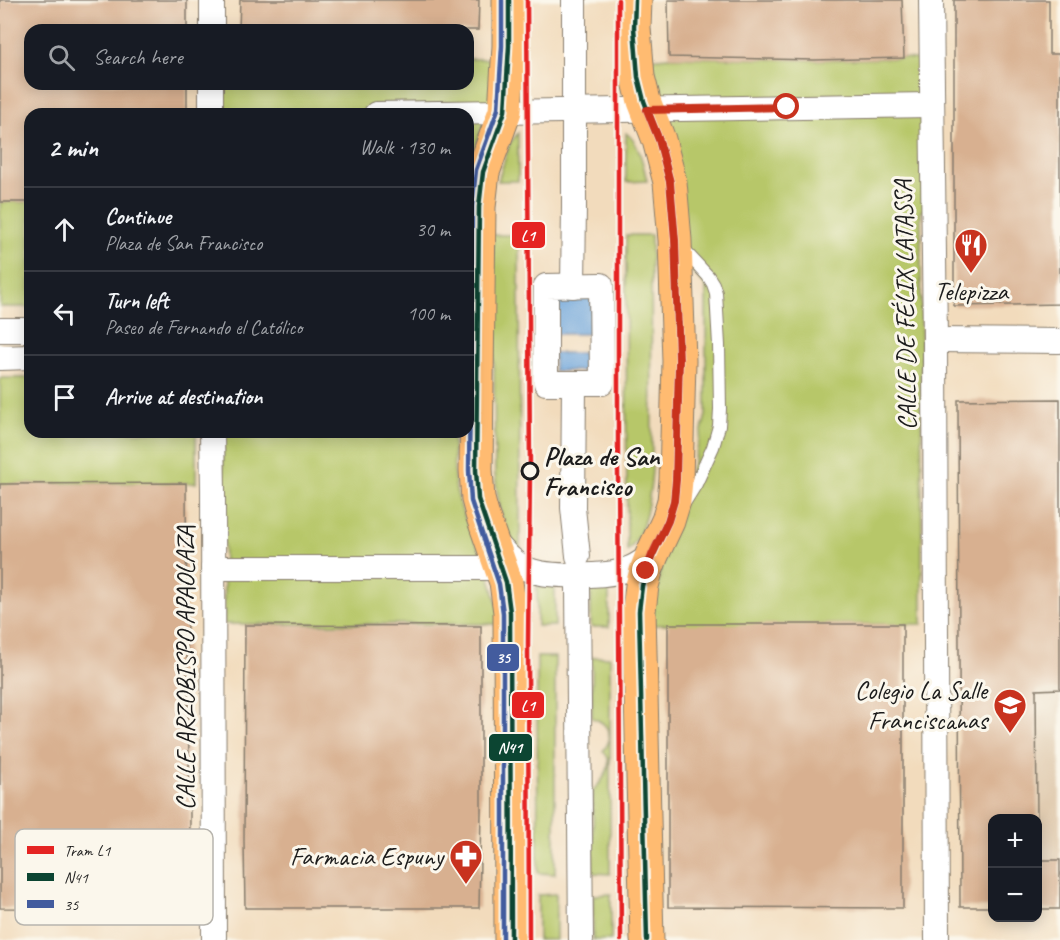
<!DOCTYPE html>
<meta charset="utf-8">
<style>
:root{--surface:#171b24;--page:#20242c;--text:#f1f3f6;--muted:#9ea1a6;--line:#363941}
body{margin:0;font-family:Caveat,sans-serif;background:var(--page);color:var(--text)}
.controls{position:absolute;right:18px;bottom:18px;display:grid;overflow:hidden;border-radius:12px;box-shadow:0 3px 15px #0003}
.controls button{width:54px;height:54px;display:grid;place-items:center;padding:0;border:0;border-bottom:2px solid var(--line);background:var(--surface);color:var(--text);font:30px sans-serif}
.stop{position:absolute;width:18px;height:18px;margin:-14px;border:4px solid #c8321e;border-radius:50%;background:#fff}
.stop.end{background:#c8321e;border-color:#fff;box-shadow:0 2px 6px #0008}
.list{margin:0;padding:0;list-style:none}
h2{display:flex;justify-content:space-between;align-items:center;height:78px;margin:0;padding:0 24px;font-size:26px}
h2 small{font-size:20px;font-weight:400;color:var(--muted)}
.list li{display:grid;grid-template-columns:39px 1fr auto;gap:18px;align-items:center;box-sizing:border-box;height:84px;padding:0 24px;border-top:2px solid var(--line)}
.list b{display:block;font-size:22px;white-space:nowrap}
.list p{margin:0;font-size:20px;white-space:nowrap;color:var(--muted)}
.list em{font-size:20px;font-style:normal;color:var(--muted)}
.icon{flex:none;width:33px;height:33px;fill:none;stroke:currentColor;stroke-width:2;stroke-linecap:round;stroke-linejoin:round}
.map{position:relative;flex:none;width:1060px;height:940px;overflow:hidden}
.search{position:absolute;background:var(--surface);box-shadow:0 3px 15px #0003;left:24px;top:24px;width:450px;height:66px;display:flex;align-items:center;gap:15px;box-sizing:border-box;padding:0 21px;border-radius:18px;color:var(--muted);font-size:22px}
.panel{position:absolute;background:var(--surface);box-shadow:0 3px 15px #0003;left:24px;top:108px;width:450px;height:330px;border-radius:18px}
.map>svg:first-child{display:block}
.built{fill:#e1ccb1}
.green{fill:#b7c769;stroke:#6a7242;stroke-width:1.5}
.water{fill:#6da4db;stroke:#44607c;stroke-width:1.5}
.building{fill:#d8b090}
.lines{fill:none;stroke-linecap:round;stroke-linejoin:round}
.lane-casing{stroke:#877c6c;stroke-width:14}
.street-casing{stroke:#877c6c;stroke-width:26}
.primary-casing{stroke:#877c6c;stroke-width:35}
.lane{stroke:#fff;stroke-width:12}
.street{stroke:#fff;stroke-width:24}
.primary{stroke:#ffbb71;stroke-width:33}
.bus-1-casing{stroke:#fbf7ec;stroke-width:9}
.bus-2-casing{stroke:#fbf7ec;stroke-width:9}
.bus-1{stroke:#0c4532;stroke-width:4.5}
.bus-2{stroke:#435c9e;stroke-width:4.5}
.tram-1-casing{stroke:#fbf7ec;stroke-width:9}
.tram-1{stroke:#e52422;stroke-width:4.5}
.route{stroke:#c8321e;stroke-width:8}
.stop-dot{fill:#fbf7ec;stroke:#1c1c1c;stroke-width:3}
.labels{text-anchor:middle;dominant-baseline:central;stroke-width:6;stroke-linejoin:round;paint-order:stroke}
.poi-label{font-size:26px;fill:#1c1c1c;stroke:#fbf7ec;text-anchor:end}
.street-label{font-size:26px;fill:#1c1c1c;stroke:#fbf7ec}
.stop-label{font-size:26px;font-weight:bold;fill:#1c1c1c;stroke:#fbf7ec;text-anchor:start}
.key{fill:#fbf7ec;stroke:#b8b5ae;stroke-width:1.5}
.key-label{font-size:16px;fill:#1c1c1c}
.line-badge{stroke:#fbf7ec;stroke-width:2}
.badge-label{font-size:16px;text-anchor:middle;font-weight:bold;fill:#fff}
</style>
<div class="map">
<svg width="1060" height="940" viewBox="0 0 1060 940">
<rect width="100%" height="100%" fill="#fbf7ec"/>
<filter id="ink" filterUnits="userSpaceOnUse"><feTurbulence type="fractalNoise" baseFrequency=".0167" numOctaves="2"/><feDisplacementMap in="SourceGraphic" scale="12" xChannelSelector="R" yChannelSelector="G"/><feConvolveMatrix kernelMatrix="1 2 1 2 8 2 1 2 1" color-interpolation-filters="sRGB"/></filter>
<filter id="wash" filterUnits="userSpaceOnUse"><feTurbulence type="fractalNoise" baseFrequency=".008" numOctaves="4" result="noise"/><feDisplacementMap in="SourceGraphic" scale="24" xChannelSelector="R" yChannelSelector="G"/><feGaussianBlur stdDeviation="1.35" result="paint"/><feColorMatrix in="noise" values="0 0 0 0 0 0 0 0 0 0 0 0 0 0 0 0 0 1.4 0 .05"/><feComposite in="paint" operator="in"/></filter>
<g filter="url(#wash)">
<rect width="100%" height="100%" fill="#f2dbbc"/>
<polygon class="built" points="1060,648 1060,909 1038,909 1038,818 992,818 990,908 960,907 959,650"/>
<g class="green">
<polygon points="669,57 814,60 904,58 921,60 933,210 921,211 922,624 644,625 681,496 694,461 706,415 706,287 681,258 645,59"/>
<polygon points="468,59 497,59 495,83 479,137 468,164 468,114 223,114 223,84 468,84"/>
<polygon points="518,133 518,181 498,181 510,143"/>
<path d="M626,133C640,143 643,165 647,181L626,182Z"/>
<rect x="0" y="202" width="30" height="105"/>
<path d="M493,235H518L519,237L520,552C502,530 498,502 495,474Z"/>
<path d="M626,235H651L652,471C650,494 646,536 627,551Z"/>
<polygon points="0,378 30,378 30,432 196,432 196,483 0,484"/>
<polygon points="223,432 453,432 454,477 456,490 462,511 472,535 486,562 502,624 224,624"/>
<polygon points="555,586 555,626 537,626 537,587"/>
<rect x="591" y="587" width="18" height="40"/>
<polygon points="537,657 555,657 555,874 538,873"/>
<path d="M592,657H610V874L593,873V790C603,781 616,763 603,751C615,737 609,723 592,718Z"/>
<polygon points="556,894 556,940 538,940 538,895"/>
<polygon points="611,894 611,940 593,940 593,895"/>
</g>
<g class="water">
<polygon points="554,296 592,296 593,334 554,334"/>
<polygon points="554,353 592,353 593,371 554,371"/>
</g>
<g id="blocks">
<g class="building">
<polygon points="0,0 187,0 187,30 30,30 30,84 187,84 187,114 30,114 30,202 0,202"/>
<polygon points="240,0 479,0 478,30 239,30"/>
<polygon points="668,0 902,0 904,58 814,60 669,57"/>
<polygon points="954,0 1049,0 1049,54 1060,54 1060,304 954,306"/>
<polygon points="1060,399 1060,689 1036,690 1037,819 993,819 993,909 990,909 990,907 960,907 958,400"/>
<polygon points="186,483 187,649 190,815 189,909 0,908 0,484"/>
<polygon points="668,624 903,624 903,908 668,907"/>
<polygon points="245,625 481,626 481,812 479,908 245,908 244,841"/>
<rect x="1038" y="860" width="22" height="49"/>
</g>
</g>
</g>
<g filter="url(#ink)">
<use href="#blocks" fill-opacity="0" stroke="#877c6c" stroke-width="1.5"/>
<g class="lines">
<defs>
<polyline id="lane" points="682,248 708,276 713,284 716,293 719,345 720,409 719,426 713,447 696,484 683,505"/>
<g id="street">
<polyline points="931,0 935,340 937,940"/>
<polyline points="212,30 212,0"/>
<polyline points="211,114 211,84"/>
<polyline points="376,114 931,105"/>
<polygon points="601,285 602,383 546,383 546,286"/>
<polyline points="573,286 574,206 574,0"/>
<polyline points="0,330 30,330"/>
<polyline points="935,340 1060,341"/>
<polyline points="0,358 30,357"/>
<polyline points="574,384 573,508 578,556"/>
<polyline points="212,432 213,491 214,940"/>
<path d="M496,543C505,553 514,564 527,569C546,578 609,577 628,569C637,566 644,560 652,555"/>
<polyline points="213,568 502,568"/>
<polyline points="578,587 581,940"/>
</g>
<g id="primary">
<polyline points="509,0 509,46 505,111 483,172 479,207 476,470 478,499 482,514 506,582 510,612 511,940"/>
<polyline points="635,0 634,28 638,77 644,101 659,140 670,182 675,240 679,361 676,480 674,501 668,521 652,555 646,571 642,586 639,611 647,940"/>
</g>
</defs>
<use href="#lane" class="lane-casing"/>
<use href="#street" class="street-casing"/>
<use href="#primary" class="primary-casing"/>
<use href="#lane" class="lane"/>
<use href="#street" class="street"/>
<use href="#primary" class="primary"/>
<defs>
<g id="bus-1">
<polyline points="509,0 509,46 505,111 483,172 479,207 476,470 478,499 506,582 510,612 511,940"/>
<polyline points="635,0 634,28 638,77 644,101 659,140 670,182 675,240 679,361 676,480 674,501 668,521 646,571 642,586 639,611 647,940"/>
</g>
<polyline id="bus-2" points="502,0 502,46 498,109 476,170 472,206 469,470 471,501 499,584 503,613 503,940"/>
</defs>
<use href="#bus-1" class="bus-1-casing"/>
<use href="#bus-2" class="bus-2-casing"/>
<use href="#bus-1" class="bus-1"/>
<use href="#bus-2" class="bus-2"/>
<defs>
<g id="tram-1">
<polyline points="527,0 530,471 528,643 529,940"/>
<polyline points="618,0 618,467 621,940"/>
</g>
</defs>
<use href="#tram-1" class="tram-1-casing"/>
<use href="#tram-1" class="tram-1"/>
</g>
</g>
<g class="lines" filter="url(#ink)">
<polyline class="route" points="646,571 652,555 668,521 674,501 676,480 679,361 675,240 670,182 659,140 647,110 787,107"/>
</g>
<defs>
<symbol id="restaurant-pin" viewBox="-11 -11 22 30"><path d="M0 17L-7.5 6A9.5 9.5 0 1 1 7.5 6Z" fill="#c8321e" stroke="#fbf7ec"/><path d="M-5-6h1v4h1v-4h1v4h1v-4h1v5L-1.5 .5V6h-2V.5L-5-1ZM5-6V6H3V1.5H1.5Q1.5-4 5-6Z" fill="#fff"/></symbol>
<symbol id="school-pin" viewBox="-11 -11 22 30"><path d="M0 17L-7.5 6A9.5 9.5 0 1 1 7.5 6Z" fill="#c8321e" stroke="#fbf7ec"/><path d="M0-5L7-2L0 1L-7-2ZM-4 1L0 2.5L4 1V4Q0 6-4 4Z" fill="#fff"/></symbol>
<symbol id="pharmacy-pin" viewBox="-11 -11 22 30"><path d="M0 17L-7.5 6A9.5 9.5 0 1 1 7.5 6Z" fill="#c8321e" stroke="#fbf7ec"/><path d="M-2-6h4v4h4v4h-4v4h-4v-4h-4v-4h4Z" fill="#fff"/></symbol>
</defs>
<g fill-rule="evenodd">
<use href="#restaurant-pin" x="952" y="226" width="38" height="52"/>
<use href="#school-pin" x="991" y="686" width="38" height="52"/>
<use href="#pharmacy-pin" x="447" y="837" width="38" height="52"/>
</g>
<circle class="stop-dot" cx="530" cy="471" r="8"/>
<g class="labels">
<g class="poi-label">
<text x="971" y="291" text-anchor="middle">Telepizza</text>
<text x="987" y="690">Colegio La Salle<tspan x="987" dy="30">Franciscanas</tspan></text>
<text x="443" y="856">Farmacia Espuny</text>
</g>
<g class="street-label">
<text transform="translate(905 305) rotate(-91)">CALLE DE FÉLIX LATASSA</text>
<text transform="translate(185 668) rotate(-90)">CALLE ARZOBISPO APAOLAZA</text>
</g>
<g class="stop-label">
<text x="544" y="456">Plaza de San<tspan x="544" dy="30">Francisco</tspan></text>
</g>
</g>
<rect x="15" y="829" width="198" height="96" rx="9" class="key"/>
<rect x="27" y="846" width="27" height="8" fill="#e52422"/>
<rect x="27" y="873" width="27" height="8" fill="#0c4532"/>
<rect x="27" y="900" width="27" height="8" fill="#435c9e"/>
<g class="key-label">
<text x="64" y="856">Tram L1</text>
<text x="64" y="883">N41</text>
<text x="64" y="910">35</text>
</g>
<g class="line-badge">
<rect x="511" y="221" width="35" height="28" rx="6" fill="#e52422"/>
<rect x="486" y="643" width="34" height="29" rx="6" fill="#435c9e"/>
<rect x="511" y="691" width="34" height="28" rx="6" fill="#e52422"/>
<rect x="488" y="733" width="45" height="29" rx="6" fill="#0c4532"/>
</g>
<g class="badge-label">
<text x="528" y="241">L1</text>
<text x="503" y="663">35</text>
<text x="528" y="711">L1</text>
<text x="510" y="753">N41</text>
</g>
</svg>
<div class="controls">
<button>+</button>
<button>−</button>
</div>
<div class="stop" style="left:787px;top:107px"></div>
<div class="stop end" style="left:646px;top:571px"></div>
<div class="search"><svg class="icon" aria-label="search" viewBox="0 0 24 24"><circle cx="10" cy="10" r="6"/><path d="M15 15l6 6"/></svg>Search here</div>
<section class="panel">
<h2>2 min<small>Walk · 130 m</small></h2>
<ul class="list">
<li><svg class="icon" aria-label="ahead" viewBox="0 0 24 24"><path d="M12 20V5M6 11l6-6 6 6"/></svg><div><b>Continue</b><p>Plaza de San Francisco</p></div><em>30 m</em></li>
<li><svg class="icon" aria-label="left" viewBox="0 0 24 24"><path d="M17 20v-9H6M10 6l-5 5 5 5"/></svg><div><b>Turn left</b><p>Paseo de Fernando el Católico</p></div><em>100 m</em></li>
<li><svg class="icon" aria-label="arrive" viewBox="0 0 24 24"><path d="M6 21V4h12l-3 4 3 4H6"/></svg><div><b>Arrive at destination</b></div></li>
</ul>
</section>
</div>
